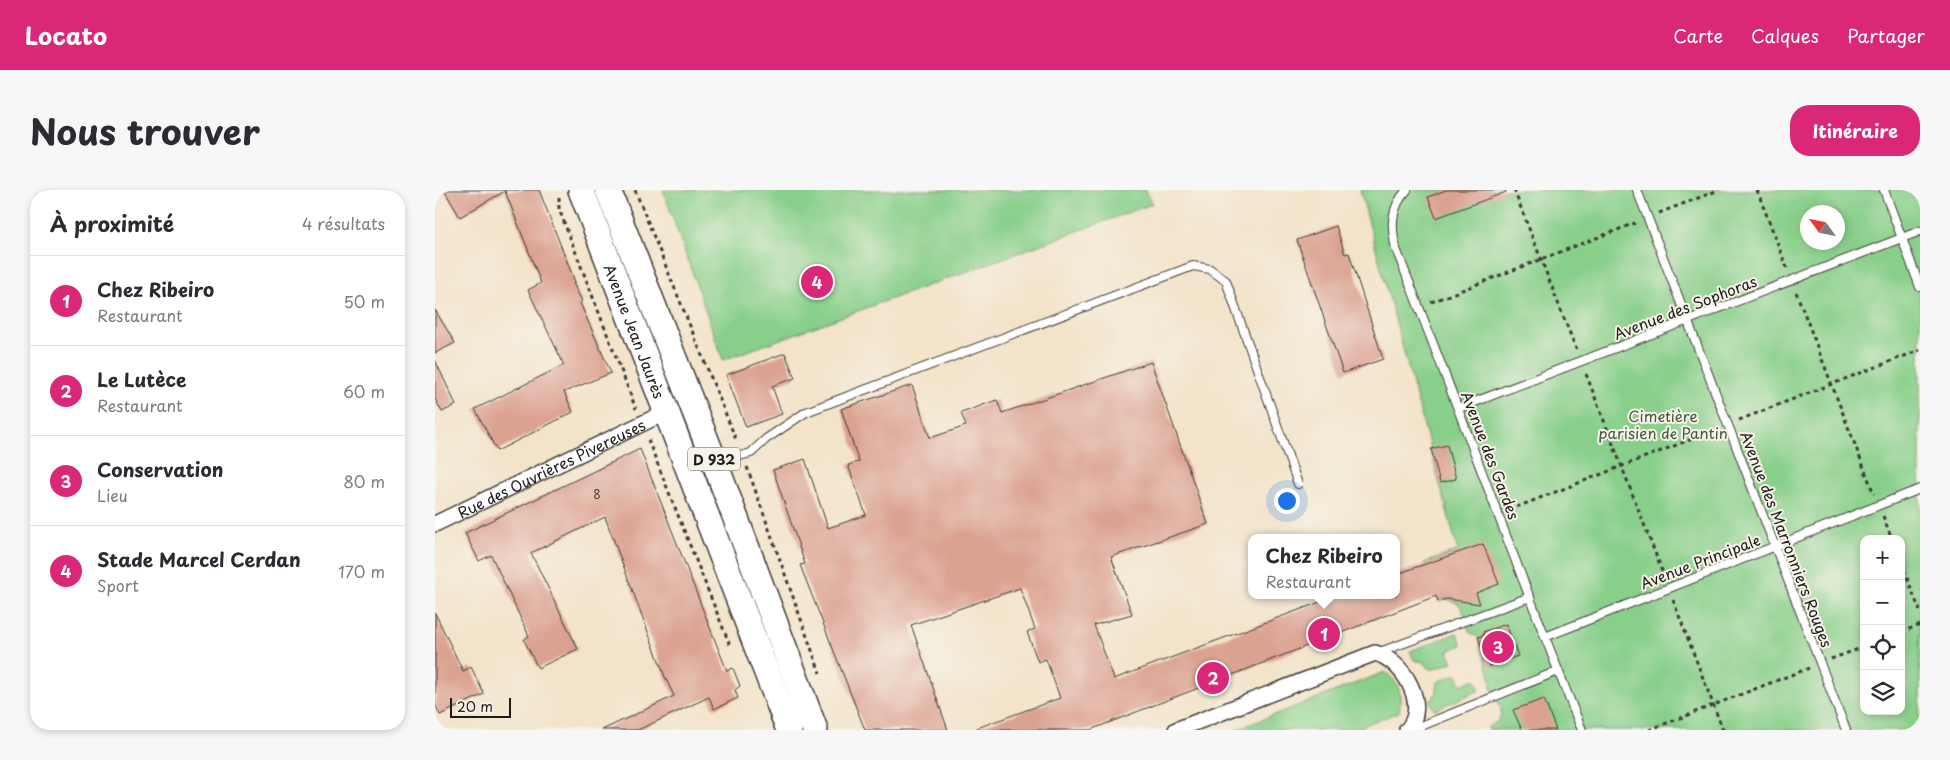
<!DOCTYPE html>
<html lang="fr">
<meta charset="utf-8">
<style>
:root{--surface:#fff;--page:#f7f7f7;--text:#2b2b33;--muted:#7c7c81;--line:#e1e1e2;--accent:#db2777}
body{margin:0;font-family:"Playpen Sans",sans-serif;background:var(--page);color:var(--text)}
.controls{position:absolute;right:15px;bottom:15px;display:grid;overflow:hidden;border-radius:10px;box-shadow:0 2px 8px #0003}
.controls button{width:45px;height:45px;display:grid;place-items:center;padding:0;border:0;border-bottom:1px solid var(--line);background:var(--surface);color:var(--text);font:25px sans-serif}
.compass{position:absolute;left:1365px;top:15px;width:45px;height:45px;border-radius:50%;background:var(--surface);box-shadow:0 2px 8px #0003;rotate:303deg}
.scale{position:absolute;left:15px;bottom:12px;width:61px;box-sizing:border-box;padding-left:5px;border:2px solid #1c1c1c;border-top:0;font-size:14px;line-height:18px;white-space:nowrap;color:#1c1c1c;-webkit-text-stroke:4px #f7f3e8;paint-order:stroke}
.you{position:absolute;left:851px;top:310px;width:18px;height:18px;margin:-12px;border:4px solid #fff;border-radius:50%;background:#1a73e8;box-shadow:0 0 0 8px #1a73e833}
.badge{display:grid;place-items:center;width:32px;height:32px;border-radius:50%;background:var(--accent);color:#fff;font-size:16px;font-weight:700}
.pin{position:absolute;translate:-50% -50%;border:2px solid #fff;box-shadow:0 1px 5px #0006}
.popup{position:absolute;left:813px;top:344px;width:152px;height:65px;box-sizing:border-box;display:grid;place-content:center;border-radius:10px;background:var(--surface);filter:drop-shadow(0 1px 4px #0005);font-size:16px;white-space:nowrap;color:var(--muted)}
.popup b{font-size:19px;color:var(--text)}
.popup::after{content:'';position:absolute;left:50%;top:100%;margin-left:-10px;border:10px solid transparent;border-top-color:var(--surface)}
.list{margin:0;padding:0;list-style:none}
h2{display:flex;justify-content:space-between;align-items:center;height:65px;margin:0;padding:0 20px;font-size:21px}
h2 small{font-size:16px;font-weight:400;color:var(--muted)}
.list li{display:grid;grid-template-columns:32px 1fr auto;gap:15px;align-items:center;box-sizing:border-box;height:90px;padding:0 20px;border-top:1px solid var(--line)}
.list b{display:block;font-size:19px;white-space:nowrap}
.list p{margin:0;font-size:16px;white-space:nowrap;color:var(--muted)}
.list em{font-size:16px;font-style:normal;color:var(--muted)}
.icon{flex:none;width:28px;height:28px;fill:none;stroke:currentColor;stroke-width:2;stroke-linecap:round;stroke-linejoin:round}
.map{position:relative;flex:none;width:1485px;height:540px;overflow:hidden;border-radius:20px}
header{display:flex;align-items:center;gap:30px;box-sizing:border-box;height:70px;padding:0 25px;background:var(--accent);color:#fff}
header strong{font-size:24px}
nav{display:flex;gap:28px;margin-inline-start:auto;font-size:18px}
.intro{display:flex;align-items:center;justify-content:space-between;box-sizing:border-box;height:120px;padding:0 30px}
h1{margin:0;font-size:35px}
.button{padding:12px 22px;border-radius:20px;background:var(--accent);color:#fff;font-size:18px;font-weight:700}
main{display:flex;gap:30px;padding:0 30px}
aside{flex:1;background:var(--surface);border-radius:20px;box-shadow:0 2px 8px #0003}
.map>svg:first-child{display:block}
.green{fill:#88cf8a;stroke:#527653;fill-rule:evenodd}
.building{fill:#dba291}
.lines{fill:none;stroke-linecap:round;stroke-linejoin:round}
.service-casing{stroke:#3c3a36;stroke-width:10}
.minor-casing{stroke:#3c3a36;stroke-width:18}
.primary-casing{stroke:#3c3a36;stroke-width:28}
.path{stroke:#3c3a36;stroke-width:3;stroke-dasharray:4 4;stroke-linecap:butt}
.service{stroke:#fff;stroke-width:8}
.minor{stroke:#fff;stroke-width:15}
.primary{stroke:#fff;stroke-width:25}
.labels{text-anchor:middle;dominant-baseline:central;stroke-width:4;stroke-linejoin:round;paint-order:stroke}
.number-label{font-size:12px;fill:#4c3e39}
.shield{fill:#f7f3e8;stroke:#5e5c59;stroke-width:1}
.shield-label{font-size:14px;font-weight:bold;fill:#1c1c1c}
.street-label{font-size:15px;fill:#1c1c1c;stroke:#f7f3e8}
.park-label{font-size:15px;fill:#425b42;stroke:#f7f3e8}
</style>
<header>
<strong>Locato</strong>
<nav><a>Carte</a><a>Calques</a><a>Partager</a></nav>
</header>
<div class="intro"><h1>Nous trouver</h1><a class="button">Itinéraire</a></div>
<main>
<aside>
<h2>À proximité<small>4 résultats</small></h2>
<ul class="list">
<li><span class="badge">1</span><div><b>Chez Ribeiro</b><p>Restaurant</p></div><em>50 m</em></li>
<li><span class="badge">2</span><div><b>Le Lutèce</b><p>Restaurant</p></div><em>60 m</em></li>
<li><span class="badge">3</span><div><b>Conservation</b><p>Lieu</p></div><em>80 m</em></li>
<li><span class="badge">4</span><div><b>Stade Marcel Cerdan</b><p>Sport</p></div><em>170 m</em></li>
</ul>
</aside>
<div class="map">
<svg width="1485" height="540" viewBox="0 0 1485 540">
<rect width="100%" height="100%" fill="#f7f3e8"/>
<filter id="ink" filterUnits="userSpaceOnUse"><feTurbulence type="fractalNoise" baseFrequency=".02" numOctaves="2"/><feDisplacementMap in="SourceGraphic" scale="10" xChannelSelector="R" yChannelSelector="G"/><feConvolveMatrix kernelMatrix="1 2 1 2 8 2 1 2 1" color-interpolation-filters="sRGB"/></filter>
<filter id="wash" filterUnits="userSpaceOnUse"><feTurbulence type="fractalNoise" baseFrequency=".0096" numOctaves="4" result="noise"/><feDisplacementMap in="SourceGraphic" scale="20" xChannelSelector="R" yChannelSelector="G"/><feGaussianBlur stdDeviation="1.12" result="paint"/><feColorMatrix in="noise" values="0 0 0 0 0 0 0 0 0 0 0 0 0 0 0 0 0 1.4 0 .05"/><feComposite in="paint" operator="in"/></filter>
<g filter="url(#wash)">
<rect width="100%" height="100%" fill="#f3e3c9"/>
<g class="green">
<polygon points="228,0 711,0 717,14 288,170"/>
<path d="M925,0H1485V540H1054L1053,537C1063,533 1067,528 1066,516H1064L1059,499L1057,500L1055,495L1057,493L1043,447L1035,442L1032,436L1034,435L1024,414L1012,409L1004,412L989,373L1023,361ZM1372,22H1402V52H1372ZM1429,349H1466V521H1429Z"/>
<polygon points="1022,443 1027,455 1013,461 1018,472 996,480 988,472 979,470 975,461"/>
<path d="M950,482C965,493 967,504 964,522L917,540H800Z"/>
<polygon points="1022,484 1026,495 1040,489 1045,500 999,520 995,511 1002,502 1002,492"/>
</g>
<g id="blocks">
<g class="building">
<polygon points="9,0 104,0 140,92 138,93 147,111 145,113 176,183 129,202 138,222 62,261 40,219 129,175 93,100 106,93 70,1 25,27"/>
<polygon points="1011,0 1071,0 1071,2 1001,28 993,7"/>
<polygon points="901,36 910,64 914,63 948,169 908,183 862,50"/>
<polygon points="0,120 20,153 0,163"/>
<polygon points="350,163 360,188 337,196 347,224 311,237 291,185"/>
<polygon points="0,170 21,215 7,222 0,209"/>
<polygon points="716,172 773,334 676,367 697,424 659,435 679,489 904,405 962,405 962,384 1048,354 1064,394 1041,403 1045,414 1012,409 1003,411 1001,406 655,540 543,540 542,538 625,508 611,469 603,472 592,442 600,439 585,398 476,435 513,540 430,540 365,375 370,374 338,280 370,269 393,338 431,325 413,275 424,272 406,219 477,195 495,248 531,236 526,223 562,210 567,223"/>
<polygon points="1012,255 1021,289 1005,293 996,259"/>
<polygon points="205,259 292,481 298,478 305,496 300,500 303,508 279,519 274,507 203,540 167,540 239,506 230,487 170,327 96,363 143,459 103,478 89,450 94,446 56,365 44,371 30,343"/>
<polygon points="0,423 28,481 36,477 49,504 5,525 0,514"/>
<polygon points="1071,434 1083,466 1054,476 1043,447 1049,445 1048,442"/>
<polygon points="1109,509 1121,540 1087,540 1078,520"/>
</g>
</g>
</g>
<g filter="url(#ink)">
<use href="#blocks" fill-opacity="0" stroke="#3c3a36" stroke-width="1"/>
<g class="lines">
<defs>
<g id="service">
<path d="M972,0C955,18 956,37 961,59C1025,219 1082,381 1147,540"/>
<polyline points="1202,0 1411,540"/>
<polyline points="1449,0 1485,97"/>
<polyline points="1024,218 1485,41"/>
<polyline points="282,272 316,263 331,249 371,222 758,76 775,79 791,91 863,294"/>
<polyline points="1110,447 1485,299"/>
<polyline points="942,463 1095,407"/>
<polyline points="976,540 1123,481"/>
</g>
<g id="minor">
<path id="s1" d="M0,334L231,222"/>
<path d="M741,540L940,463C968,470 995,516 972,540"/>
</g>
<g id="primary">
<path id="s2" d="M146,0L354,540"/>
<polyline points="173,0 280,273 380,540"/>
</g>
</defs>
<use href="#service" class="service-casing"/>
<use href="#minor" class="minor-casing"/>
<use href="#primary" class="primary-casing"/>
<g class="path">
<polyline points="200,0 302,252"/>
<polyline points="1079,0 1141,159"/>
<polyline points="1322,0 1352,78"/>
<polyline points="124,7 124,19 201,219"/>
<polyline points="1224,23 1284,0"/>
<polyline points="1361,102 1439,304"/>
<polyline points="996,112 1200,33"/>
<polyline points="1151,184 1229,386"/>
<polyline points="1304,230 1485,160"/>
<polyline points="213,250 296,458"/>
<polyline points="312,277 385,483"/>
<polyline points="1074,320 1280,240"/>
<polyline points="1448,326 1457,349"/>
<polyline points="1466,373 1485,421"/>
<polyline points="1238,410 1288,540"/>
<polyline points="1466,442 1485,435"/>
<polyline points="1396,469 1429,457"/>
<polyline points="1214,540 1374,478"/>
</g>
<use href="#service" class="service"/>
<use href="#minor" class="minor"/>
<use href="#primary" class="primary"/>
</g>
</g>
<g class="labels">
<g class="number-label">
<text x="162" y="304">8</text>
</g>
<rect class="shield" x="253" y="257.5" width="52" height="23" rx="4"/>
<g class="shield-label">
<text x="279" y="269">D 932</text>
</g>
<g class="street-label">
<text transform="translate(1250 117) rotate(-21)">Avenue des Sophoras</text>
<text stroke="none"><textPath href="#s2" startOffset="151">Avenue Jean Jaurès</textPath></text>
<text transform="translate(1056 265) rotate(69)">Avenue des Gardes</text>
<text stroke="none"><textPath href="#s1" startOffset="129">Rue des Ouvrières Pivereuses</textPath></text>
<text transform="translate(1352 349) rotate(69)">Avenue des Marronniers Rouges</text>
<text transform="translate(1265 371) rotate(-21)">Avenue Principale</text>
</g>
<g class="park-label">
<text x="1228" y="225">Cimetière<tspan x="1228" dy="17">parisien de Pantin</tspan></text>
</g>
</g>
</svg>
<div class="controls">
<button>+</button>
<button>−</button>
<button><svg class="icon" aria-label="locate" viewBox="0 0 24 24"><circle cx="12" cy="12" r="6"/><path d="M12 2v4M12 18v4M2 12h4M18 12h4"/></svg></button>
<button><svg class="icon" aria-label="layers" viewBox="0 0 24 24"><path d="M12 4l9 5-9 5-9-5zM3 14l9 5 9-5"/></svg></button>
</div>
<svg class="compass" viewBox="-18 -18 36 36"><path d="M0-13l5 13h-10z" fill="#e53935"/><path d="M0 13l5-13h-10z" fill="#7c7c81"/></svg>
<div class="scale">20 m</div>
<div class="you"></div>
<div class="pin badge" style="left:889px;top:444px">1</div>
<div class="popup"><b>Chez Ribeiro</b>Restaurant</div>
<div class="pin badge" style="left:778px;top:488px">2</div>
<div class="pin badge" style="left:1063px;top:457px">3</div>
<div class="pin badge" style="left:382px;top:92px">4</div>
</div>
</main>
